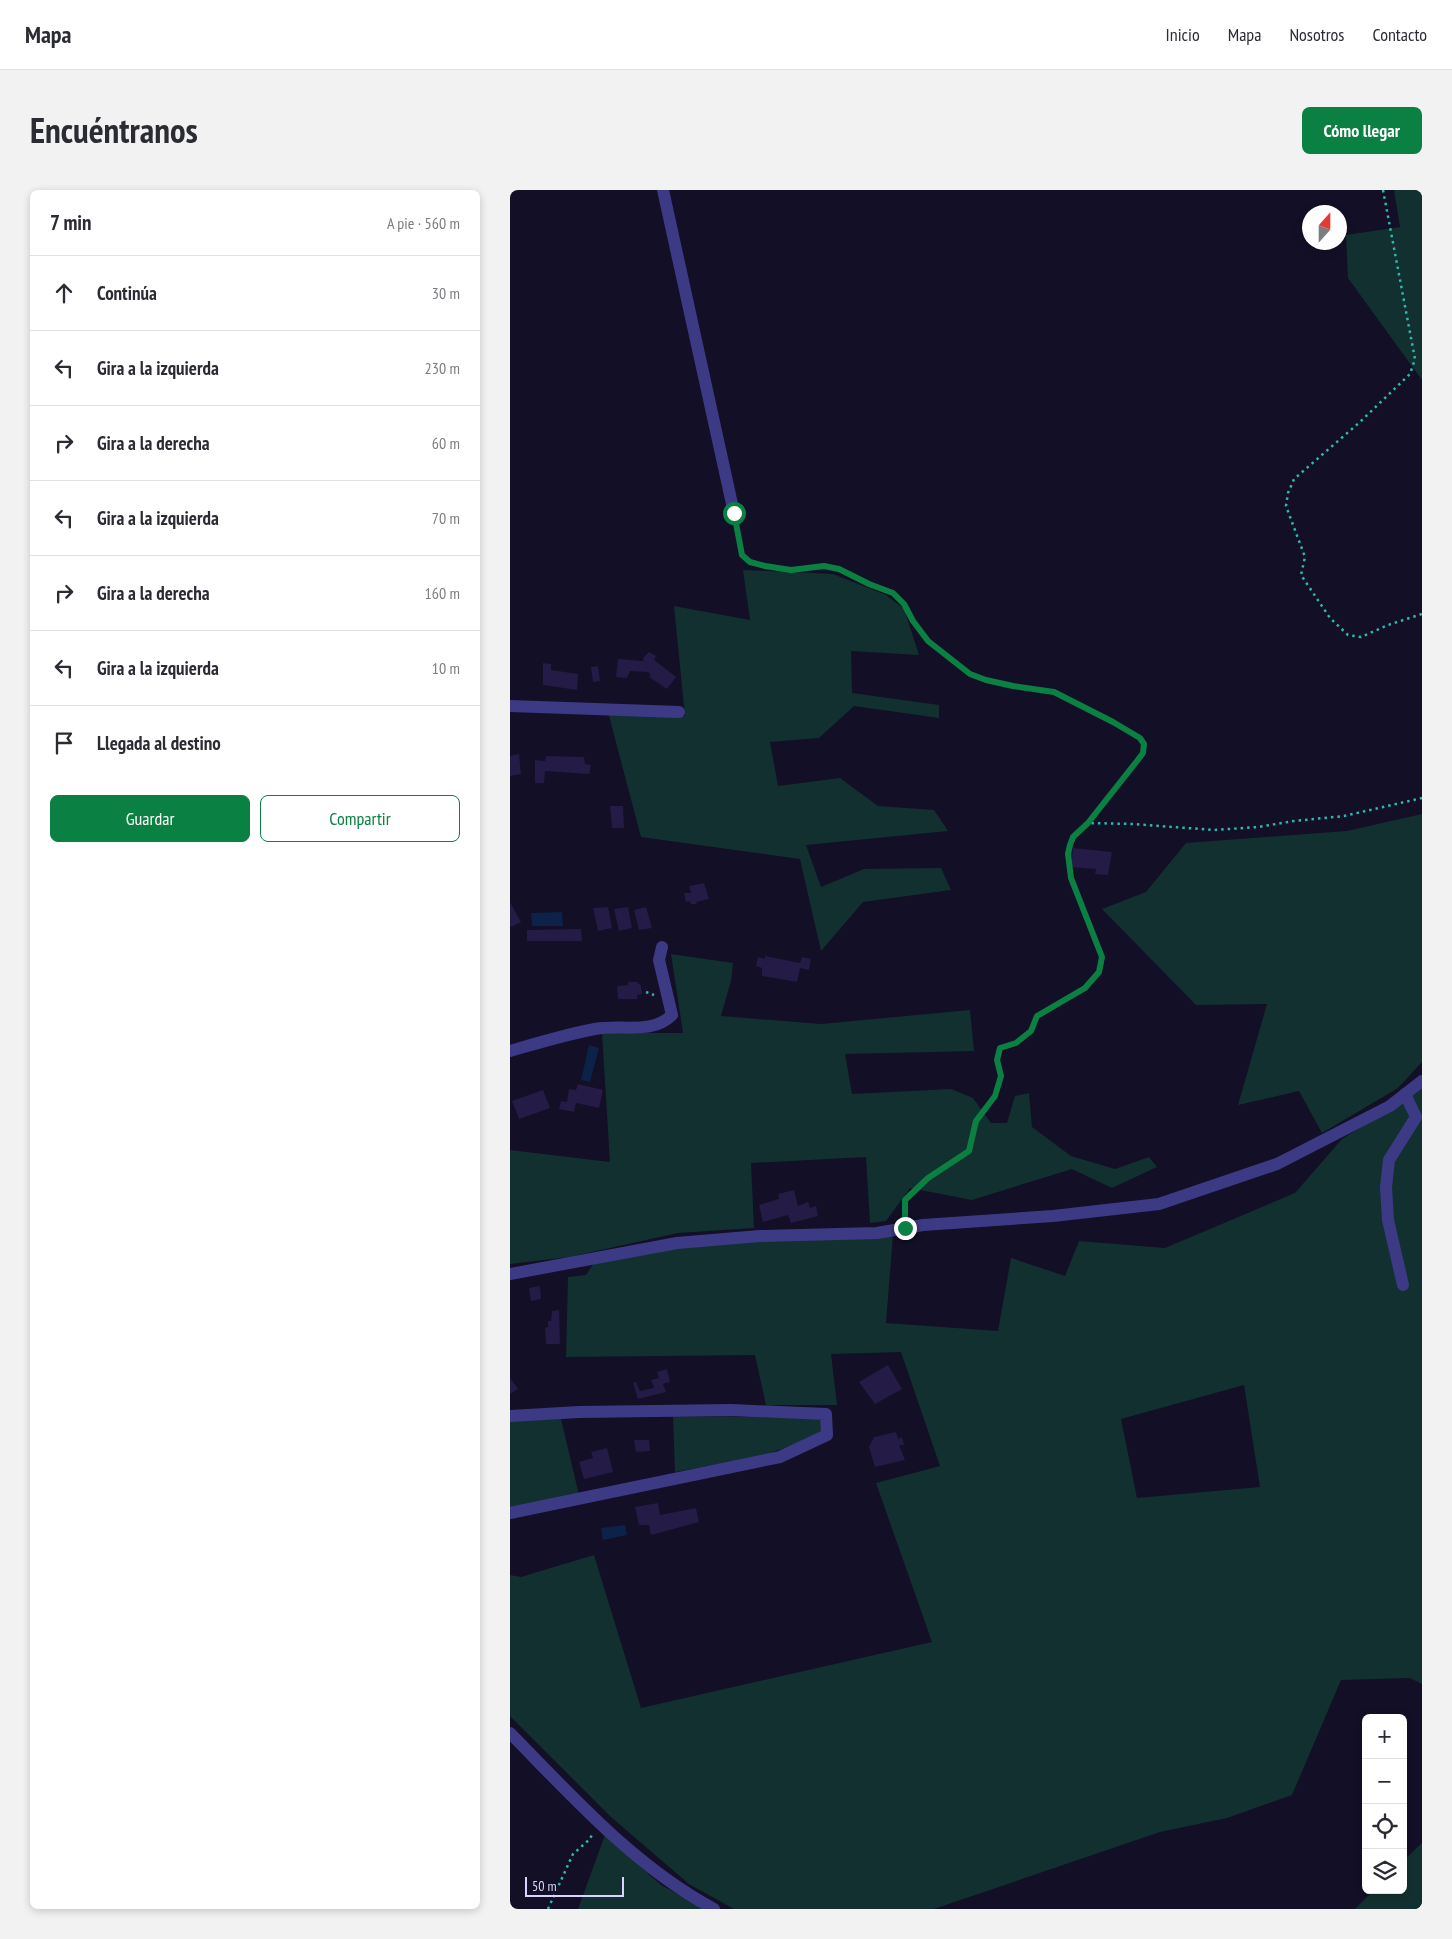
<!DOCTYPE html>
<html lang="es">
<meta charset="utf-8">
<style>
:root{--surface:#fff;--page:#f2f2f3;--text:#2b2b33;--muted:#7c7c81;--line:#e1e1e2;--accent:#0b8043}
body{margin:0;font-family:"PT Sans Narrow",sans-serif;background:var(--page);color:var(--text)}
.controls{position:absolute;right:15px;bottom:15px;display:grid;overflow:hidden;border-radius:8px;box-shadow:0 2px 8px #0003}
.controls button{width:45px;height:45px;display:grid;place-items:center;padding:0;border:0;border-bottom:1px solid var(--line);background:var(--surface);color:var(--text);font:25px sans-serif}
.compass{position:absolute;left:792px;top:15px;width:45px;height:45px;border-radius:50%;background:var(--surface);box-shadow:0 2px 8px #0003;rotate:21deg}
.scale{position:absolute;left:15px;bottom:12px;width:99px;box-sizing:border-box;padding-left:5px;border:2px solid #d9d4ff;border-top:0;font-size:14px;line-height:18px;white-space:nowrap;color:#d9d4ff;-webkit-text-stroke:4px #130f26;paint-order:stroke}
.stop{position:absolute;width:15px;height:15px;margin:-11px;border:4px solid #0b8043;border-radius:50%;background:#fff}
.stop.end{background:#0b8043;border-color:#fff;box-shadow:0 1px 5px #0008}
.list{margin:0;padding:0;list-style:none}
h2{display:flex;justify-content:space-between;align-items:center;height:65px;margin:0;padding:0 20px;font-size:21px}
h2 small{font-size:16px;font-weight:400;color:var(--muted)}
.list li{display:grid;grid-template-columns:32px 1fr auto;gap:15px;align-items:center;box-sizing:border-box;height:75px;padding:0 20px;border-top:1px solid var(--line)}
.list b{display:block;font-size:19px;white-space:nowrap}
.list em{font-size:16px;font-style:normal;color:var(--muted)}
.actions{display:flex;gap:10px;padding:15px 20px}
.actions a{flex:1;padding:11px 0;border:1px solid var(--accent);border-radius:8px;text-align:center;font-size:18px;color:var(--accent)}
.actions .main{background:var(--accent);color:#fff}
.icon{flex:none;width:28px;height:28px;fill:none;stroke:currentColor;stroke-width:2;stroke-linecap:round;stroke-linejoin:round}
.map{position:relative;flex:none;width:912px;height:1719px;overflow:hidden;border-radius:8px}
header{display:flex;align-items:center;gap:30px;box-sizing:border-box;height:70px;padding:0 25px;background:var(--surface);border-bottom:1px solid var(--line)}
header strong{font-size:24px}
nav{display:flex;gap:28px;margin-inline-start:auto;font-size:18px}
.intro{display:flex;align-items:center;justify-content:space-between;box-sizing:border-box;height:120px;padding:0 30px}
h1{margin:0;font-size:35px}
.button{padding:12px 22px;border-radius:8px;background:var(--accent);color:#fff;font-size:18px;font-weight:700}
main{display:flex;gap:30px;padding:0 30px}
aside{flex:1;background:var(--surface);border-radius:8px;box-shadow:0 2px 8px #0003}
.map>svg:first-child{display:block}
.green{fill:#12302f;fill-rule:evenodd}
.water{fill:#0c2248}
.building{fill:#241b47}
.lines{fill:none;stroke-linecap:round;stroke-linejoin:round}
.path{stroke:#2fb8b0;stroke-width:2.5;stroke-dasharray:2.5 4;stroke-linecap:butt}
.minor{stroke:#3d3a85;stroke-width:12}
.route{stroke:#0b8043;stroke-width:6}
</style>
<header>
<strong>Mapa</strong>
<nav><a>Inicio</a><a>Mapa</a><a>Nosotros</a><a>Contacto</a></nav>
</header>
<div class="intro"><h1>Encuéntranos</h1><a class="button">Cómo llegar</a></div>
<main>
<aside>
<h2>7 min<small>A pie · 560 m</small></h2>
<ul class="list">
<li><svg class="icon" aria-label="ahead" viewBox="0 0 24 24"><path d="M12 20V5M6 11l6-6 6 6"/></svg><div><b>Continúa</b></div><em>30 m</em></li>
<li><svg class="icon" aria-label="left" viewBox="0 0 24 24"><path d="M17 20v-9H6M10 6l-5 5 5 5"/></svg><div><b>Gira a la izquierda</b></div><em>230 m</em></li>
<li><svg class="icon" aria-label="right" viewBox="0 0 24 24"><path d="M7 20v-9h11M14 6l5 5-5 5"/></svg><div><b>Gira a la derecha</b></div><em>60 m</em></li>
<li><svg class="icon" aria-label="left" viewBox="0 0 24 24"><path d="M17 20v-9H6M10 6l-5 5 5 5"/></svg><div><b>Gira a la izquierda</b></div><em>70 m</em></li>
<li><svg class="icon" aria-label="right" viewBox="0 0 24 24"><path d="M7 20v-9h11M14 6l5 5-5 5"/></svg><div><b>Gira a la derecha</b></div><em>160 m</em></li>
<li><svg class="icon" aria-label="left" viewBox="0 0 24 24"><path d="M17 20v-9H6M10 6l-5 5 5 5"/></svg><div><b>Gira a la izquierda</b></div><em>10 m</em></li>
<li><svg class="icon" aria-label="arrive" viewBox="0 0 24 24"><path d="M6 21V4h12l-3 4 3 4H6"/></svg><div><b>Llegada al destino</b></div></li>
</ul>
<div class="actions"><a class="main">Guardar</a><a>Compartir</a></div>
</aside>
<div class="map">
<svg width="912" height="1719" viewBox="0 0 912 1719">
<rect width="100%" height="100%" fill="#130f26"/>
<g class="green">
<polygon points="884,0 912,0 912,190 838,88 836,45 890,37"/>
<polygon points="233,380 323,384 376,405 394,419 409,465 341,461 342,503 429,515 429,528 344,516 309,548 260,552 268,596 330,588 368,616 424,620 438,641 296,655 311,697 354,679 431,678 441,700 353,712 311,761 290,669 131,647 98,522 175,526 164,416 240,430"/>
<polygon points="912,624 912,872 888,898 812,943 789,901 728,915 757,814 686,815 592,719 636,702 676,653 837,641"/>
<polygon points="161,764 223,773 221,791 211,826 311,834 460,820 464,861 335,864 342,904 441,899 463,908 481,933 497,933 505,906 519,903 522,937 561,966 605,979 639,967 647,977 602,998 562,979 462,1010 400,998 376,1031 360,1033 356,967 241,973 244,1038 168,1043 59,1067 0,1074 0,960 100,972 92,843 173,843"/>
<path d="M912,897V1494L900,1488L831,1490L782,1605L717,1628L650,1642L424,1719H224L179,1694L101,1627L0,1526V1385L11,1387L84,1365L131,1518L422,1452L366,1293L430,1276L391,1162L321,1164L327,1215H256L245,1165L56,1167L58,1087L76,1085L86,1070L194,1054L383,1045L376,1133L488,1141L501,1068L555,1086L569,1051L655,1058L785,1003L832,949L907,903ZM734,1195L750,1297L627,1308L611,1229Z"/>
<polygon points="163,1226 312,1228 313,1245 251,1266 165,1282"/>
<polygon points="51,1229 69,1305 0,1319 0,1230"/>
<polygon points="95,1645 151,1695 196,1719 68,1719"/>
<polygon points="912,1653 912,1719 845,1719 864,1700 893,1700 893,1671"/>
</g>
<g class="water">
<polygon points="52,722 53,736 22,736 21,723"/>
<polygon points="79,855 89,858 80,892 71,890"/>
<polygon points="115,1335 117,1345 93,1350 91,1338"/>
</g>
<g class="building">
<polygon points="139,462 146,466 144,470 166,487 157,499 139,487 141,485 138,482 120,481 117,488 106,487 108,469 134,471 133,468"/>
<polygon points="33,473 41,474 41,480 68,484 67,500 33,495"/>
<polygon points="88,476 90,491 83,492 81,477"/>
<polygon points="9,564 11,584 0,586 0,566"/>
<polygon points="36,566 74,567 75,574 81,575 79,584 35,581 34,593 25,593 25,570 35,571"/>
<polygon points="100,616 113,616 114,638 102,638"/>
<polygon points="563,658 602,662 598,685 585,684 586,679 561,677"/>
<polygon points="194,693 199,709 186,712 187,714 181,714 180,711 176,712 174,703 181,703 179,696"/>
<polygon points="0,712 11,732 1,737 0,736"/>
<polygon points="98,717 102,738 88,741 83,718"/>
<polygon points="118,717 122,738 109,741 104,719"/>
<polygon points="136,717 142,738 129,740 124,720"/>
<polygon points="71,739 72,751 17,751 17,740"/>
<polygon points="255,766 290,773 292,767 301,769 299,780 290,778 287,792 252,786 252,778 246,776 248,767 255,769"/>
<polygon points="118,792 127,792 131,796 132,804 127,805 127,809 108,809 107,796 118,795"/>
<polygon points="68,894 93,900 89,918 66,913 64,922 49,919 51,911 57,912 59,899 66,900"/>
<polygon points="33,900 40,918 9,929 2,911"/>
<polygon points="284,1000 288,1016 298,1012 300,1018 306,1016 308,1026 281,1033 278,1025 253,1032 249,1015 269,1009 268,1004"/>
<polygon points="30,1096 31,1109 21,1111 19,1098"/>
<polygon points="49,1120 50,1154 36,1154 35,1138 38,1137 38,1131 41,1131 42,1121"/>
<polygon points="378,1175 392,1199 365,1214 349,1192"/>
<polygon points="157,1179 160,1192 153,1194 156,1202 128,1209 123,1193 126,1192 130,1201 144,1198 141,1190 149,1188 147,1182"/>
<polygon points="0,1188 8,1199 0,1204"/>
<polygon points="386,1242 388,1249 392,1247 394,1255 389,1255 395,1270 365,1277 359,1257 364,1247"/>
<polygon points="124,1250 139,1250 140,1261 126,1262"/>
<polygon points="97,1258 103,1282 74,1289 69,1272 83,1268 81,1262"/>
<polygon points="148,1313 150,1325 186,1318 189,1332 141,1345 139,1335 129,1335 125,1317"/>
</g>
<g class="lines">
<g class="path">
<polyline points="873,0 905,169 900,184 850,232 784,289 778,303 776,316 795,367 791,385 820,428 838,445 851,447 878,435 912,424"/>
<polyline points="226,334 232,365 240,373 255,377 281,379 314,376 329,379 359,395 383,403 394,414 403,431 418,451 460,484 477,491 503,496 544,502 603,532 630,548 634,554 633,563 578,633 623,634 704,640 748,637 784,631 834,626 912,608"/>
<polyline points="136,802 144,805"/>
<path d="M395,1026V1010L418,988L459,961L466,931L485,906L491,885L487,870L490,858C500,854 516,850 522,839C524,835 525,829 529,826C547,809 573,805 588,784C596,772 589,759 585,748C571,712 538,663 578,633"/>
<polyline points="38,1719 63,1664 80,1649 83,1642"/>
</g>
<g class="minor">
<polyline points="153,0 224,323"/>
<polyline points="0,516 169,522"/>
<path d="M0,861C28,853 57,844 85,839C111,834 142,845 162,825L149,770L152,757"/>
<polyline points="0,1084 167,1053 250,1046 367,1043 413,1035 543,1026 649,1014 767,974 880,916 912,891"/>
<polyline points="893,1095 878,1030 876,997 879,970 906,927 895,904"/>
<polyline points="0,1226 69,1222 221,1220 316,1224 317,1245 270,1267 0,1323"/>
<path d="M0,1543C63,1607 124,1676 204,1719"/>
</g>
</g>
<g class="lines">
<polyline class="route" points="224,323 232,365 240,372 255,376 281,380 314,376 329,379 359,394 383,403 394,414 403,431 418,451 460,484 476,490 503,496 544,502 603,532 630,548 634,554 633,563 627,571 578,633 563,647 560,655 558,664 561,688 592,767 589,782 575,798 527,826 521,841 506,853 490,858 487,870 491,886 485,906 466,931 459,961 418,988 395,1010 395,1038"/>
</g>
</svg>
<div class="controls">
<button>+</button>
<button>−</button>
<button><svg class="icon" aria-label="locate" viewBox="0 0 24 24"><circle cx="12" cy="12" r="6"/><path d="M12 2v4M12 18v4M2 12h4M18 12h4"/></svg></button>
<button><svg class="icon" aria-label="layers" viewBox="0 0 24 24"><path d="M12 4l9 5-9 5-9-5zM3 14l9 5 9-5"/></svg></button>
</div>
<svg class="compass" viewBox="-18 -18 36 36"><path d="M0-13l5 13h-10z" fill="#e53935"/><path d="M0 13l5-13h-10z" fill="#7c7c81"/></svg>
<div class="scale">50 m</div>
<div class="stop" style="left:224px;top:323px"></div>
<div class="stop end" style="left:395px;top:1038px"></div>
</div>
</main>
